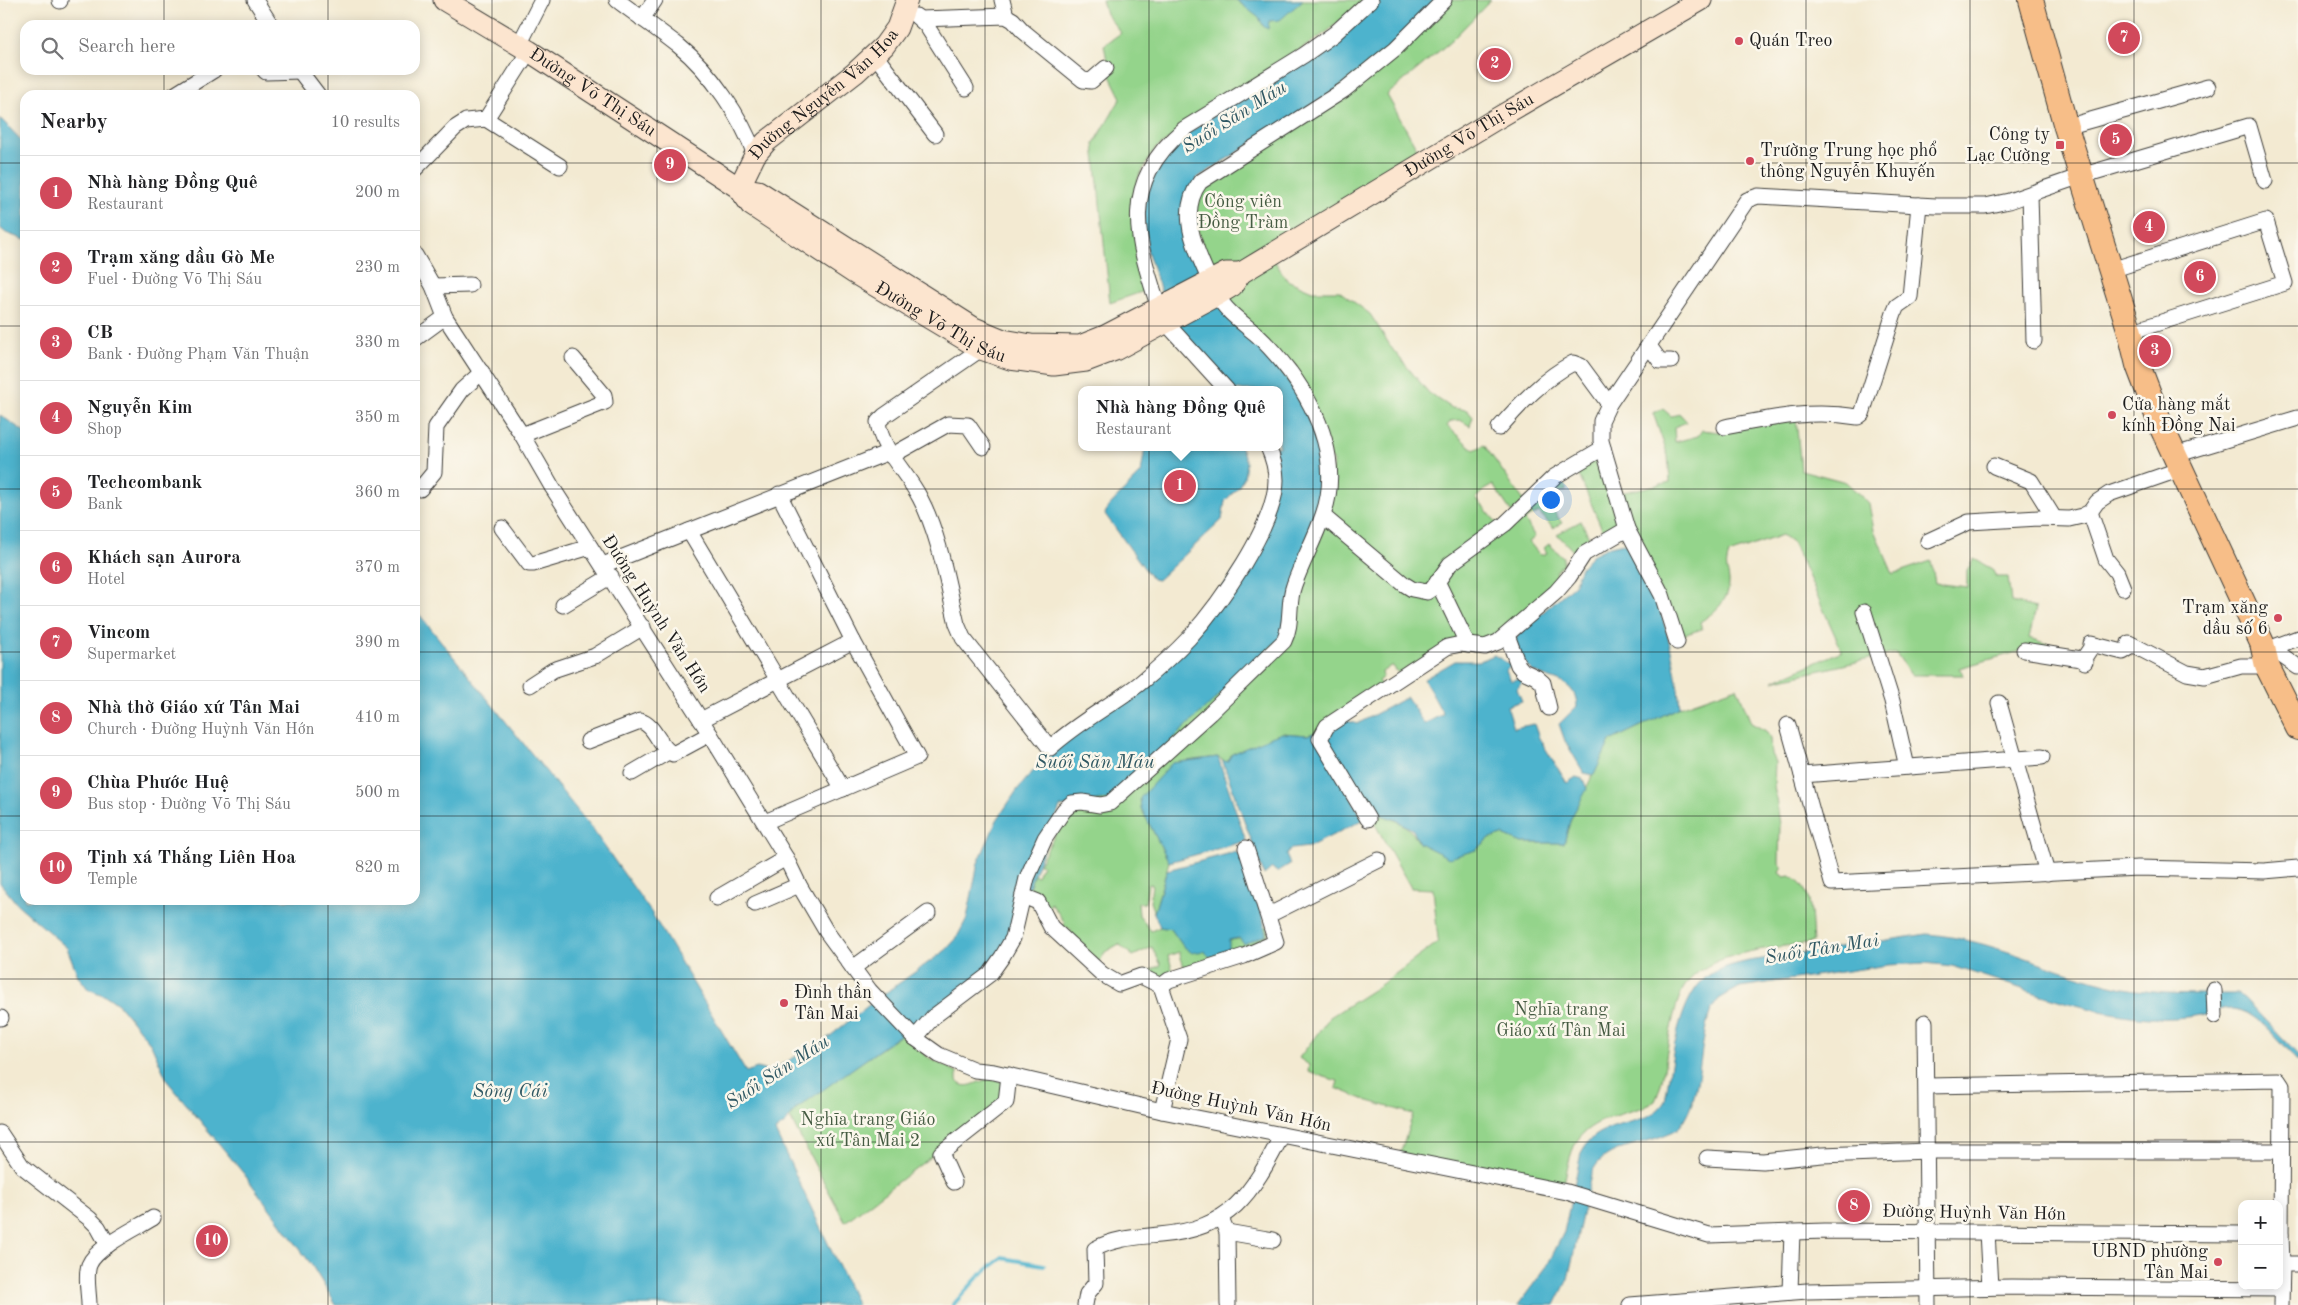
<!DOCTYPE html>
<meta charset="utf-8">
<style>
:root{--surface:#fff;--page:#f6f6f6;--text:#202124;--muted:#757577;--line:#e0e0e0;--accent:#d1495b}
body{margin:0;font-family:"Old Standard TT",serif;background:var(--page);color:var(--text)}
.controls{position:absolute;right:15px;bottom:15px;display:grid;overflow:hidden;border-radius:10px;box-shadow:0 2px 12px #0003}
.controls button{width:45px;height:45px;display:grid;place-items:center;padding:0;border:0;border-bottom:1px solid var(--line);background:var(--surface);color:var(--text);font:25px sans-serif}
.you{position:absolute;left:1550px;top:499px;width:18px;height:18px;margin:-12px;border:4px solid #fff;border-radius:50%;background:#1a73e8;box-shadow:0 0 0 8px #1a73e833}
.badge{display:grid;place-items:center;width:32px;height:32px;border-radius:50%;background:var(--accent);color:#fff;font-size:16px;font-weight:700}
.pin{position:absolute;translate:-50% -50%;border:2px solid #fff;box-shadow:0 1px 5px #0006}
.popup{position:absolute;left:1078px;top:386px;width:205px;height:65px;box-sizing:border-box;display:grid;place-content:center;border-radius:10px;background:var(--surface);filter:drop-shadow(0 1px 4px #0005);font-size:16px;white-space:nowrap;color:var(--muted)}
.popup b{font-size:19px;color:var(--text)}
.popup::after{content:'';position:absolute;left:50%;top:100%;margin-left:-10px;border:10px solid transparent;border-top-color:var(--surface)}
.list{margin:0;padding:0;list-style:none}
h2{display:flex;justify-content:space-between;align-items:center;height:65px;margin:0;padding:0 20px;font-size:21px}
h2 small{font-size:16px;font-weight:400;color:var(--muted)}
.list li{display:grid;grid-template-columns:32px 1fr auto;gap:15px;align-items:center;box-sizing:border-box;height:75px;padding:0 20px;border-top:1px solid var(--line)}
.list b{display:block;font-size:19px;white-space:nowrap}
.list p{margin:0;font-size:16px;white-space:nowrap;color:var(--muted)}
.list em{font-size:16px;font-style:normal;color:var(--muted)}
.icon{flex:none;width:28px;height:28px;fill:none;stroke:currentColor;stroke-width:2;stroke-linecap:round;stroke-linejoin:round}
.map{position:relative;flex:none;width:2298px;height:1305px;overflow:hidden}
.search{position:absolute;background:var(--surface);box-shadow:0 2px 12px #0003;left:20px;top:20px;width:400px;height:55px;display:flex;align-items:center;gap:12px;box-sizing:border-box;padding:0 18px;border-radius:15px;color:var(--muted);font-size:19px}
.panel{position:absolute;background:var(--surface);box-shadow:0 2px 12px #0003;left:20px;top:90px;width:400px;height:815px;border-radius:15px}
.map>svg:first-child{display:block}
.green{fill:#94d48b;stroke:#587854}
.water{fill:#4eb3cd;stroke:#356874}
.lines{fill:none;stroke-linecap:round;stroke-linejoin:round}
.stream{stroke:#4eb3cd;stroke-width:4}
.street-casing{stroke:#3c3b37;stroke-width:17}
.secondary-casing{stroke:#3c3b37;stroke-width:23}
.primary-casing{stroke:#3c3b37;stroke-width:26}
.street{stroke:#fff;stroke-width:15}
.secondary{stroke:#fce5cf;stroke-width:21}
.primary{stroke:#f7be88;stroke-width:24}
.grid{fill:none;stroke:#1c1c1c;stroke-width:1;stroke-opacity:0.55}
.poi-dot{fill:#d1495b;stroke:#fbf7ec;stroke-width:2}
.labels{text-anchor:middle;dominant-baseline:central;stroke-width:5;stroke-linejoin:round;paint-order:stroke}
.poi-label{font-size:18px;fill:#1c1c1c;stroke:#fbf7ec;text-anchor:start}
.street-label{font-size:18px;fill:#1c1c1c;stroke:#fbf7ec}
.park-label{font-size:18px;fill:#465c43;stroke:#fbf7ec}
.water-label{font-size:19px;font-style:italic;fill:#305863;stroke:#fbf7ec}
</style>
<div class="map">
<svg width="2298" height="1305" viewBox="0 0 2298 1305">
<rect width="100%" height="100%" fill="#fbf7ec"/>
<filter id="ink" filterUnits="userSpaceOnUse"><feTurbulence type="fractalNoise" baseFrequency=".02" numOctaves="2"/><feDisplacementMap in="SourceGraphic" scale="10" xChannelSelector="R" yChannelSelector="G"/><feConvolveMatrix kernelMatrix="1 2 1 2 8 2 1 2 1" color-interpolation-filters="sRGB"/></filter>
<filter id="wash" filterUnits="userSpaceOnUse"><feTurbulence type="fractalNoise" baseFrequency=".0096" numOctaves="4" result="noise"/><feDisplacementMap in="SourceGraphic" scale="20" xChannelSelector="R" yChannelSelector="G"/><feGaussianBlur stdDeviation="1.12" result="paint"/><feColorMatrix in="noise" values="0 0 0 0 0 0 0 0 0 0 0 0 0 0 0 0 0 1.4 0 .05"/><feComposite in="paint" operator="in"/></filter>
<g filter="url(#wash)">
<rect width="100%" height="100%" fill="#f3ead2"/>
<g class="green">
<polygon points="1102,0 1364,0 1328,31 1155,149 1138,178 1135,194 1147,290 1110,303 1094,144 1121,98 1110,76 1104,45 1121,33 1106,14"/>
<polygon points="1450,0 1491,0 1451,41 1387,95 1421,156 1243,267 1212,274 1194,218 1198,192"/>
<polygon points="1272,257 1287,280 1312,291 1339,291 1370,314 1393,350 1429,393 1452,408 1467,410 1473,417 1470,426 1460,420 1451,421 1447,426 1474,450 1484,445 1524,501 1512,513 1493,485 1484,490 1476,498 1498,524 1435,575 1460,640 1398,673 1392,665 1382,672 1383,677 1378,681 1381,685 1318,732 1307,735 1282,733 1232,754 1227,763 1217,757 1172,763 1160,777 1141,808 1169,862 1154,913 1150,902 1152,884 1148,885 1145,903 1138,903 1139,915 1151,931 1160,927 1171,929 1183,946 1262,936 1266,935 1263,927 1268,926 1268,943 1209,961 1184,967 1179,952 1168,956 1173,971 1160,978 1145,973 1161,965 1152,947 1133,956 1119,944 1105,952 1099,963 1066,935 1072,930 1063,926 1065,923 1051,903 1046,911 1027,893 1033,874 1037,876 1042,865 1039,864 1067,813 1295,598 1334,462 1225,299"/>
<path d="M1663,409L1671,416L1680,414L1687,422L1674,427L1675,442L1698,436L1702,430L1719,432L1796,418L1801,470L1846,482L1869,504L1874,530L1893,574L1931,561L1935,583L1967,587V570L1974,559L1992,569L1996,577H2008L2011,602L2036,608L2029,638L2063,649L2024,650L1959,668L1964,675H1911L1896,653L1773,681L1842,651L1794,544L1782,535L1729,554C1724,570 1728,568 1729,581C1730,600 1714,613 1700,622L1702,629L1680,636L1631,527L1620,493L1670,482L1668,456L1653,413Z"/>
<polygon points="1601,455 1622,527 1605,536 1576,468"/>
<polygon points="1560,479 1566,487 1566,491 1550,492 1546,501 1562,523 1553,528 1539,512 1532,516 1531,515 1525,520 1535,537 1529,542 1540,555 1547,553 1544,548 1549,544 1563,557 1563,563 1556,572 1562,579 1494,640 1471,641 1442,581 1446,576"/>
<polygon points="1581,521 1592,543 1577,555 1557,534"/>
<path d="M1737,687L1751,723L1766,731L1770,738L1771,754L1775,762L1774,785L1780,824L1779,863L1782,867L1779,873L1784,877L1790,876C1814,888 1811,918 1813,942C1772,949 1706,950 1683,989C1676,1003 1673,1019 1670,1033C1666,1053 1664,1083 1655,1101L1649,1105C1626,1114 1590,1119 1577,1141C1569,1154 1567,1172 1563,1187L1400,1154L1413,1114L1365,1100L1336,1088L1338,1081L1308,1072L1309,1065L1299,1058L1330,1017L1379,986L1437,943L1438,939L1433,889L1411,888L1367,810C1388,817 1409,822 1419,843L1476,850L1490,838L1503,835L1522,843H1564L1571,818L1610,741L1680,707Z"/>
<path d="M901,1035L929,1058L957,1072V1081C967,1093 980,1078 992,1079C996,1079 1001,1081 1005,1083L1004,1101L845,1222L789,1116L797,1107Z"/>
</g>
<g class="water">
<polygon points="1236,0 1303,0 1280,20 1269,21 1268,29 1264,27 1259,18"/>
<polygon points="1378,0 1438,0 1409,30 1330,94 1197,178 1194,255 1305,404 1322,448 1324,489 1280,638 1109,799 1060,807 1008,941 987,970 931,1013 796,1109 786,1123 775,1131 857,1305 336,1305 311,1264 244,1174 168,1082 151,1044 119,1005 108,997 88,989 78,976 67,948 17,904 0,883 0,415 25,432 25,900 415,900 415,609 590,826 651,912 746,1072 757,1068 770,1071 825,1040 874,1001 946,950 956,939 967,918 978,863 997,820 1017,790 1041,762 1061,744 1161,671 1270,522 1273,447 1279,447 1279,390 1233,390 1172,324 1143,238 1146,190 1173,144"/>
<polygon points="0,118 25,144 25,240 6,233 0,228"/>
<polygon points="1145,447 1241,447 1246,462 1244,478 1237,489 1225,501 1222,520 1158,580 1152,579 1105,514 1108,507 1141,473"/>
<path d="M1624,543C1659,585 1675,653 1680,707L1610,741L1594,775L1584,773L1565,741L1559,724L1577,706C1576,676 1543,681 1530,669C1523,662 1519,650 1515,640L1521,631L1574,585L1581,567L1592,555L1610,546Z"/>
<polygon points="1494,655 1511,665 1506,670 1511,681 1520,678 1522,682 1517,689 1522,701 1507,706 1514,728 1534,724 1539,738 1567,783 1576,777 1583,779 1587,789 1571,818 1564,843 1522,843 1503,835 1490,838 1476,850 1449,858 1419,843 1413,830 1396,820 1367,810 1325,737 1345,720 1357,724 1407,697 1424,724 1443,714 1424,679 1455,661 1480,661"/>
<polygon points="1318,732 1363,820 1309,847 1291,849 1286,855 1290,864 1277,872 1272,868 1264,875 1222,760 1227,762 1232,754 1271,737 1282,733 1307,735"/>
<polygon points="1218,757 1246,841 1169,862 1141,808 1140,798 1172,763"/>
<polygon points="1235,852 1243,856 1263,918 1266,935 1244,944 1239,938 1229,940 1229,949 1210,957 1204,951 1192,953 1183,946 1171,929 1160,927 1154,913 1167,870"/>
<path d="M1927,934C1994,939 2054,973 2119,987C2157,995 2198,994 2237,994L2244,998L2298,1055V1062C2284,1047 2262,1018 2242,1011C2229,1006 2217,1012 2205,1014C2186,1018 2167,1019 2148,1018C2083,1013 2014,985 1952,966L1925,963L1888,965L1740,987L1719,999L1711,1010C1697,1047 1704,1092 1681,1125C1677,1131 1669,1133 1662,1136C1637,1146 1601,1147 1591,1175L1568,1279L1555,1305H1518L1547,1266L1564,1232L1581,1153C1598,1116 1649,1130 1665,1101C1672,1064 1677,993 1712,973C1723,967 1736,964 1749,961Z"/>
</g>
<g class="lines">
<polyline class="stream" points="953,1305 979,1276 1002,1258 1044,1265"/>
</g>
</g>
<g filter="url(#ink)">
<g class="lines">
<defs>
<g id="street">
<polyline points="255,0 271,25"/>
<path d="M617,0C638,16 659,30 679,46C710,71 742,118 755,155"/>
<polyline points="1002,0 1006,16"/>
<polyline points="60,1 60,0"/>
<polyline points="916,16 926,25 966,88"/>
<polyline points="642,19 655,0"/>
<polyline points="921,19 1006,16 1013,20 1023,31 1083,80 1091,81 1106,68"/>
<polyline points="519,45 542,0"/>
<polyline points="875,55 935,134"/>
<polyline points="264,70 266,72 300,71"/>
<polyline points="299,70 318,95"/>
<polyline points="174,95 214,70"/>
<polyline points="486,119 560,166"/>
<polyline points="2066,127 2208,87"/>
<polyline points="415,169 455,128 466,121 486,119 529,51"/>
<polyline points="2030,194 2034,341"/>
<polyline points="415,255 433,286 445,317 522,435 552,487 710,734 786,858 799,885 826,931 853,968 870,991 915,1038 939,1055 975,1070 994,1072 1162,1111 1567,1192 1709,1235 1825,1231 2242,1234"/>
<polyline points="2111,270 2266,221 2285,283 2130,332"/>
<path d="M1210,281C1196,250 1177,213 1200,182L1344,90L1396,48L1444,0"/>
<polyline points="433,286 470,285"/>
<path d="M1159,308C1136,238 1119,184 1184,129L1304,55L1334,34L1371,0"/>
<polyline points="1166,323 1227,390"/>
<polyline points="415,339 445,317"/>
<polyline points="1649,346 1660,361 1671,361"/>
<path d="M981,349L884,416L878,422C882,452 907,472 920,498C940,536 947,583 957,624L963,638L1050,748C1077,723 1110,706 1139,684C1156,670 1174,654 1189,638C1219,605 1276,525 1276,480C1276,468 1273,458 1268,447"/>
<path d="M1725,427C1771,418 1810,409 1858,417L1862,414L1894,313L1897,306L1910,297L1919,205"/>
<path d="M1499,428C1520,404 1544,378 1573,363L1581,366L1609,404"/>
<polyline points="522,435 605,402 604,395 573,358"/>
<polyline points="2175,455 2298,418"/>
<polyline points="891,456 948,424 968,425 983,447"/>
<polyline points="1994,466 2031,481 2054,518"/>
<polyline points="420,489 434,472 436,427 462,390 482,372"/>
<polyline points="2090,512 2106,559 2117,573 2123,588"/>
<polyline points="1323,516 1404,584 1412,589 1427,592 1433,588 1450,564 1505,524 1554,477 1603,448"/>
<polyline points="502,528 529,564 533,564 590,547"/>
<polyline points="689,531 843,789"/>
<polyline points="1928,541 1969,522 2039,518 2069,519 2082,516 2090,512 2097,502 2109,494 2181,469"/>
<polyline points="603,565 889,452"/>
<polyline points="1437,581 1468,645"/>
<polyline points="563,605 611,576"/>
<polyline points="1864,612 1892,701 1907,767"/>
<polyline points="1507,635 1518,665 1523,671 1536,677 1543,683 1549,708"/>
<polyline points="1677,642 1662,595 1627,529 1601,441 1601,421 1609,404 1747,200 1758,196 1936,206 1985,206 2009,201 2081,176 2249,126 2265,181"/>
<polyline points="2271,648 2298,667"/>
<polyline points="2024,650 2081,659 2085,662 2084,658 2092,646 2091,644 2123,652 2131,647 2129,643 2187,673 2205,676 2241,666 2267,666 2271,648 2298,638"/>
<polyline points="530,685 553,670 595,656 643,627"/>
<polyline points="1999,703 2047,873"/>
<polyline points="701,720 853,641"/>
<polyline points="1788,725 1832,883 2138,868 2264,871 2298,868"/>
<path d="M588,741L640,721C656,725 658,747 673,754L710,734"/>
<polyline points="632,773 668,752"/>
<polyline points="1802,775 2042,757"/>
<polyline points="1368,819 1320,739 1327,726 1447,647 1461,644 1485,647 1498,642 1556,592 1569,577 1584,554 1627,529"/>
<polyline points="765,822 917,757 853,641 779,494"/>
<polyline points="1023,896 1038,902 1051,927 1102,974 1119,984 1141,976 1161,986"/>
<polyline points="717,898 786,858"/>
<polyline points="755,904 799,885"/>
<polyline points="1269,915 1379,860"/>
<polyline points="853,968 928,913"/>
<polyline points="2214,990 2215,1016"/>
<polyline points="0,1018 1,1018"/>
<polyline points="1925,1022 1928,1305"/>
<path d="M915,1038L933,1017L990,974L1002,957L1013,938L1027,878L1045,838L1064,810L1072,803L1082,802L1100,805L1110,803L1210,713L1284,641C1293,623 1287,604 1294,585C1302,562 1315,539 1323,515C1341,465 1320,413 1290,372C1280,359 1269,346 1257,335C1243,323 1226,312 1217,295"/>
<polyline points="1927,1086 2278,1080 2282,1086 2281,1235"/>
<polyline points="1162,1111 1179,1039 1161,986 1169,980 1244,956 1276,942 1246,848"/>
<polyline points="0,1133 22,1166 90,1219 98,1227 108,1245"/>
<polyline points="1707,1158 1763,1161 1822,1155 1928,1151 2281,1151"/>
<polyline points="954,1182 941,1153 1006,1102 1009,1075"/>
<polyline points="1221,1218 1227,1232 1228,1305"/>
<polyline points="1227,1232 1273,1240"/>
<polyline points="1987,1232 1990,1287"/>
<polyline points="2279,1235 2281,1235 2282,1264 2298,1264"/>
<polyline points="1790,1292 1792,1232"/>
<path d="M89,1305C89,1293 85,1277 89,1265C96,1247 137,1228 153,1218"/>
<path d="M1085,1305L1087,1294L1096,1283L1095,1249C1113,1238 1138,1237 1159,1235C1231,1229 1251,1195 1282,1135"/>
<polyline points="1630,1305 1807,1291 2011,1287 2281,1289"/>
<polyline points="2281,1305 2282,1264"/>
</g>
<g id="secondary">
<path id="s1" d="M444,0L529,51L739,188L751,205L854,273L981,349L1010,359L1054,365L1086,361L1115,350L1217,295L1232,286L1241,273L1496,119L1701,0"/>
<polyline points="739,188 758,191 974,328 1003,340 1031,345 1080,346 1105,336 1226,273 1241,273"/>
<path id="s2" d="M739,188L755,155L766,142L855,73L884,46L897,28L907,0"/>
</g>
<polyline id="primary" points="2031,0 2066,127 2130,332 2138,365 2162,428 2262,643 2267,666 2298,728"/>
</defs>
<use href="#street" class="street-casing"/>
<use href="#secondary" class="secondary-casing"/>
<use href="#primary" class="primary-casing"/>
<use href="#street" class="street"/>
<use href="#secondary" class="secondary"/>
<use href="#primary" class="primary"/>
</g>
</g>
<path class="grid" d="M164,0V25M328,0V25M492,0V1305M657,0V1305M821,0V1305M985,0V1305M1149,0V1305M1313,0V1305M1477,0V1305M1641,0V1305M1806,0V1305M1970,0V1305M2134,0V1305M164,70V95M328,70V95M0,163H25M415,163H2298M0,326H25M415,326H2298M0,489H25M415,489H2298M0,652H25M415,652H2298M0,816H25M415,816H2298M164,900V1305M328,900V1305M0,979H2298M0,1142H2298"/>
<g class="poi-dot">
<circle cx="1739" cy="41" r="5"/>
<rect x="2055" y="140" width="10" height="10" rx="2.5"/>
<circle cx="1750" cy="161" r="5"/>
<circle cx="2112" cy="415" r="5"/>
<circle cx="2278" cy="618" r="5"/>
<circle cx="784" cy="1003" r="5"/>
<circle cx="2218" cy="1262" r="5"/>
</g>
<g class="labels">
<g class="poi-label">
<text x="1749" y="41">Quán Treo</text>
<text x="2050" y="135" text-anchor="end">Công ty<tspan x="2050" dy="21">Lạc Cường</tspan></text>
<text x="1760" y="151">Trường Trung học phổ<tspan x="1760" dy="21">thông Nguyễn Khuyến</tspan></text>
<text x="2122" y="405">Cửa hàng mắt<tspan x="2122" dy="21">kính Đồng Nai</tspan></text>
<text x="2268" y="608" text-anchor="end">Trạm xăng<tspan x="2268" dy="21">dầu số 6</tspan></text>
<text x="794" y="993">Đình thần<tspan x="794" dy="21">Tân Mai</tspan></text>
<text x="2208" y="1252" text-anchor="end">UBND phường<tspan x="2208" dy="21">Tân Mai</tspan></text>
</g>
<g class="street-label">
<text stroke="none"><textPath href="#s1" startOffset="175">Đường Võ Thị Sáu</textPath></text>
<text stroke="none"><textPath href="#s2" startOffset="129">Đường Nguyễn Văn Hoa</textPath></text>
<text stroke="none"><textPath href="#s1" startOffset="1196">Đường Võ Thị Sáu</textPath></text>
<text stroke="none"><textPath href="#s1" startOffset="594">Đường Võ Thị Sáu</textPath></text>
<text transform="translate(656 614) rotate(57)">Đường Huỳnh Văn Hớn</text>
<text transform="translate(1241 1107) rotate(12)">Đường Huỳnh Văn Hớn</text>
<text transform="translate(1974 1213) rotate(1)">Đường Huỳnh Văn Hớn</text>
</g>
<g class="park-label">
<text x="1243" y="202">Công viên<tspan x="1243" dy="21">Đồng Tràm</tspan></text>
<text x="1561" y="1010">Nghĩa trang<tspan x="1561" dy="21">Giáo xứ Tân Mai</tspan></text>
<text x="868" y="1120">Nghĩa trang Giáo<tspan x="868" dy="21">xứ Tân Mai 2</tspan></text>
</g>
<g class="water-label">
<text transform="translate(1235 118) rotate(-32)">Suối Săn Máu</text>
<text x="1095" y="763">Suối Săn Máu</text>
<text transform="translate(1822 950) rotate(-9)">Suối Tân Mai</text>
<text transform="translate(778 1073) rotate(-33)">Suối Săn Máu</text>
<text x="510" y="1092">Sông Cái</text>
</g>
</g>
</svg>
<div class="controls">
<button>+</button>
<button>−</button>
</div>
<div class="you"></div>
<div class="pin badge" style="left:1180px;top:486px">1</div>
<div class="popup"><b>Nhà hàng Đồng Quê</b>Restaurant</div>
<div class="pin badge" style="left:1495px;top:64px">2</div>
<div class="pin badge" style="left:2155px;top:351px">3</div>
<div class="pin badge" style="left:2149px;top:227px">4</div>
<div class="pin badge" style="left:2116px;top:140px">5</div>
<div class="pin badge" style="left:2200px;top:277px">6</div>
<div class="pin badge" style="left:2124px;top:38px">7</div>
<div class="pin badge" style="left:1854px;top:1206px">8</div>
<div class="pin badge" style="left:670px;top:165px">9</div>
<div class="pin badge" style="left:212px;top:1241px">10</div>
<div class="search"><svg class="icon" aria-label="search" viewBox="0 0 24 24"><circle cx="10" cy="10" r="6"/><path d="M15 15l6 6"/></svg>Search here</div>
<section class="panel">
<h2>Nearby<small>10 results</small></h2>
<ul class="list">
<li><span class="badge">1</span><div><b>Nhà hàng Đồng Quê</b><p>Restaurant</p></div><em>200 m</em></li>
<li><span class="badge">2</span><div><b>Trạm xăng dầu Gò Me</b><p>Fuel · Đường Võ Thị Sáu</p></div><em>230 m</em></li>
<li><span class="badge">3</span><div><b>CB</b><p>Bank · Đường Phạm Văn Thuận</p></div><em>330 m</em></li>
<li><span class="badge">4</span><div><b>Nguyễn Kim</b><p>Shop</p></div><em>350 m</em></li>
<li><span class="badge">5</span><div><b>Techcombank</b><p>Bank</p></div><em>360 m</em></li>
<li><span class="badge">6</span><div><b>Khách sạn Aurora</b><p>Hotel</p></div><em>370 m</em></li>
<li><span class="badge">7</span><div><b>Vincom</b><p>Supermarket</p></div><em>390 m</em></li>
<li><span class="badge">8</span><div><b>Nhà thờ Giáo xứ Tân Mai</b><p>Church · Đường Huỳnh Văn Hớn</p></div><em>410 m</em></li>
<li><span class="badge">9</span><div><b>Chùa Phước Huệ</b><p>Bus stop · Đường Võ Thị Sáu</p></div><em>500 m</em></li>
<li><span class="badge">10</span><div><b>Tịnh xá Thắng Liên Hoa</b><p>Temple</p></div><em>820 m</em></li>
</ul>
</section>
</div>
